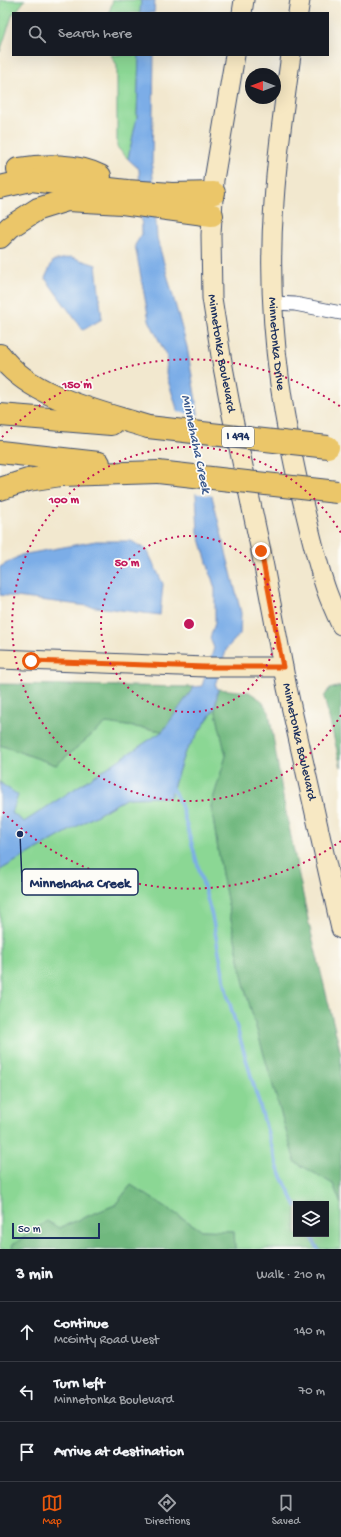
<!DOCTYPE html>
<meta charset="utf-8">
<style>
:root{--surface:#171b24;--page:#242831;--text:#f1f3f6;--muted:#9ea1a6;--line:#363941;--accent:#ea580c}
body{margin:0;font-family:"Gochi Hand",sans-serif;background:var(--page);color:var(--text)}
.controls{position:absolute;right:12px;bottom:12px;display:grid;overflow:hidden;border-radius:0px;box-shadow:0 4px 16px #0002}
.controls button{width:36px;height:36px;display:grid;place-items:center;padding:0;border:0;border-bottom:1px solid var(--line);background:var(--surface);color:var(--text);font:20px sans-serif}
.compass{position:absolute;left:245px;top:68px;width:36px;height:36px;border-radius:50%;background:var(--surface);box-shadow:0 4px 16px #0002;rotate:270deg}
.scale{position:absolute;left:12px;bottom:10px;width:88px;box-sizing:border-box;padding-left:4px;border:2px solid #1b2f5e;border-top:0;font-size:11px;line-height:14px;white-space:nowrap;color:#1b2f5e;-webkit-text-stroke:3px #fdfcf7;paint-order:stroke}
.stop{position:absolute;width:12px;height:12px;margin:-9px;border:3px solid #ea580c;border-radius:50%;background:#fff}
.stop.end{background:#ea580c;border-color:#fff;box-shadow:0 1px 4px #0008}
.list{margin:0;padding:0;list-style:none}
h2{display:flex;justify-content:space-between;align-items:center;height:52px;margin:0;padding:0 16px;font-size:17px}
h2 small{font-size:13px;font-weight:400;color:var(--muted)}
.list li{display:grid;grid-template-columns:26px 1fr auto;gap:12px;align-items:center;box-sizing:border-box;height:60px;padding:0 16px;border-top:1px solid var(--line)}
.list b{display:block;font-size:15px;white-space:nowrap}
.list p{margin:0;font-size:13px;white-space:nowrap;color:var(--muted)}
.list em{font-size:13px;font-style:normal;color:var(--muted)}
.icon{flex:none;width:22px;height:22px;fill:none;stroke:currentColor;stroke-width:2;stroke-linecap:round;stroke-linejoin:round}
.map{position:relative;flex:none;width:341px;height:1249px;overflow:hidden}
.search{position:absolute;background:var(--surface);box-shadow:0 4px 16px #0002;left:12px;right:12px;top:12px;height:44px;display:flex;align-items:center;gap:10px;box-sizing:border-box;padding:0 14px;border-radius:0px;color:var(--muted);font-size:15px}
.sheet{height:232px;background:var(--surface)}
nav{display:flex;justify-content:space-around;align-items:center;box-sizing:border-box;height:56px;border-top:1px solid var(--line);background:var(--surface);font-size:11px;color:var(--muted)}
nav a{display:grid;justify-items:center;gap:2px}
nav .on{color:var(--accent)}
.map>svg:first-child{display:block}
.green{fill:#8bd794;stroke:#538379;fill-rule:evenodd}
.forest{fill:#70b87e;stroke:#46746e}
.water{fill:#7cade7;stroke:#4c6ea2}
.pier{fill:#f2e8cf}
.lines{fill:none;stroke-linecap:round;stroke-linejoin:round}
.stream{stroke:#7cade7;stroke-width:3.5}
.street-casing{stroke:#3b4b6f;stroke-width:15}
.secondary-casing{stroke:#3b4b6f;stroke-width:21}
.highway-casing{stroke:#3b4b6f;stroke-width:24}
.street{stroke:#fff;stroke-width:13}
.secondary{stroke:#f7e8c3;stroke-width:19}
.highway{stroke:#ebc669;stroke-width:22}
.highway-bridge-casing{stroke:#3b4b6f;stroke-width:24;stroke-linecap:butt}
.highway-bridge{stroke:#ebc669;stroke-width:22}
.route{stroke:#ea580c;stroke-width:5}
.ring{fill:none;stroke:#c2185b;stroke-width:2;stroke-dasharray:2 4}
.labels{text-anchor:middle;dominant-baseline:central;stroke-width:3.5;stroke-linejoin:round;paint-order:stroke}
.shield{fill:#fdfcf7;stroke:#5f6c8c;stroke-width:1}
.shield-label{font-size:12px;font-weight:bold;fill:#1b2f5e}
.street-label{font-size:13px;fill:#1b2f5e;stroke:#fdfcf7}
.water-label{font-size:14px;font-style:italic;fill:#3d5b8e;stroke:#fdfcf7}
.centre{fill:#c2185b;stroke:#fdfcf7;stroke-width:2}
.ring-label{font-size:12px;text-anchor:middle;font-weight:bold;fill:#c2185b;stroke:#fdfcf7;stroke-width:3.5;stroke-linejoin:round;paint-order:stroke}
.leader{fill:none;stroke:#1b2f5e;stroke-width:1.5}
.callout-dot{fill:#1b2f5e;stroke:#fdfcf7;stroke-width:1.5}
.callout{fill:#fdfcf7;stroke:#1b2f5e;stroke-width:1.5}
.callout-label{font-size:14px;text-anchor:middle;font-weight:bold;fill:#1b2f5e}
</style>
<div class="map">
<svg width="341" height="1249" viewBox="0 0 341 1249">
<rect width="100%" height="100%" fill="#fdfcf7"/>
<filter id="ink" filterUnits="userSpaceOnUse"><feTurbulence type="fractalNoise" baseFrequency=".025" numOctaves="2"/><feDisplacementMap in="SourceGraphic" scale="8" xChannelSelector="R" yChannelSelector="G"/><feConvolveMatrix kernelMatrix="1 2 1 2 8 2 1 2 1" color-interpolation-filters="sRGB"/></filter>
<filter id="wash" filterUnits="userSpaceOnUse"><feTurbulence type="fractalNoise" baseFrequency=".012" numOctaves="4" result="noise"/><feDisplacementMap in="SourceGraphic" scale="16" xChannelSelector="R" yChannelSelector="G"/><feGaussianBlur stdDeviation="0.9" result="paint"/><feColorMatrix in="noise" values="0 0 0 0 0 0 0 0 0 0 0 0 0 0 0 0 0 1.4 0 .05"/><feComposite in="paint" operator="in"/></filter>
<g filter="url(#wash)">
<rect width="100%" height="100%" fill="#f2e8cf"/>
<g class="green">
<polygon points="0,0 25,0 15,13 13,13 0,52"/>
<polygon points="113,0 141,0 140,13 109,13"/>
<polygon points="111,55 139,55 137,117 128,159 117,147 117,65"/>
<path d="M215,708L226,756L211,806L222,874L245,989L295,1161L333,1184L341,1204V1249H235L234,1231L201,1230L131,1185L115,1205L59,1228L12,1245L13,1249H0V870L127,798L170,797L184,754ZM296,1204H326V1234H296Z"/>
<polygon points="106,723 163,731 24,822 12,813 2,783 0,783 0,745 56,765"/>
</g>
<g class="forest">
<polygon points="0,684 194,687 163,731 106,723 56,765 0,745"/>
<polygon points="341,686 341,767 324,697 329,689"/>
<polygon points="218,689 249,692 261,700 269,712 284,803 309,924 341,1054 341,1204 333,1184 295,1162 245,989 222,874 211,806 226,756 215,708"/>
<polygon points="131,1185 201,1230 234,1231 235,1249 13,1249 12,1245 47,1221 59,1228 115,1205"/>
</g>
<g class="water">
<polygon points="141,0 155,0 154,13 140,13"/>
<polygon points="139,55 154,55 152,164 157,238 187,347 212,496 241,613 240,634 227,648 215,685 218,689 215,708 184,754 170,797 127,798 0,870 0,783 18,795 12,813 24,822 163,731 194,687 202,686 214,648 210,638 215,623 215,589 198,532 196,495 178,412 166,374 167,357 149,320 135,245 142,234 139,169 128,159 137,117"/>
<polygon points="71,257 96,265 102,319 83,330 45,278 53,261"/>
<polygon points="96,541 131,541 147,550 163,584 160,615 0,595 0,567 21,555"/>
</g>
<polygon class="pier" points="176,412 200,415 214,496 193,493"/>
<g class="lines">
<g class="stream">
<polyline points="171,786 181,805 212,916 227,994 278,1168 296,1206"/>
<polyline points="310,1234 318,1249"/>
</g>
</g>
</g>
<g filter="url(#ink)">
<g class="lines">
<defs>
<polyline id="street" points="273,303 295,304 341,313"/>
<g id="secondary">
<polyline points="242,13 244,0"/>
<polyline points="298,13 300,0"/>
<path id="s1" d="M235,55L214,180L211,235L212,298L221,356L231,410L261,551L287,688L341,929"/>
<path id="s2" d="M291,55C284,104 277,153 274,202C266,305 279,408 304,507C311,535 317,564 327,592C331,603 336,614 341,625"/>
<polyline points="0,659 205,667 283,667"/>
</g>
<g id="highway">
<path d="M18,169C43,165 77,164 100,176"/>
<polyline points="0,187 31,180 127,191 172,194 214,193"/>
<polyline points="0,237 10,227 38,209 67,200 122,203 212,215"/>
<path d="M0,355C29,397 100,412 148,427"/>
<polyline points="0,415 111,424"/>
<polyline points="0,452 99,463"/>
<polyline points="0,489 28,480 61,475 158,472"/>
</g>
</defs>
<use href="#street" class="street-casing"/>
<use href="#secondary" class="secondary-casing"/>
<use href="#highway" class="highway-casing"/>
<use href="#street" class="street"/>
<use href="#secondary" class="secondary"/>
<use href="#highway" class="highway"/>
<defs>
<g id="highway-bridge">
<polyline points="148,427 328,447"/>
<polyline points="158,472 337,492"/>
</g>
</defs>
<use href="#highway-bridge" class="highway-bridge-casing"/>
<use href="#highway-bridge" class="highway-bridge"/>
</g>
</g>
<g class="lines" filter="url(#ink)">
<polyline class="route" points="31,661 205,667 283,667 261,551"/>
</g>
<g class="ring">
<circle cx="189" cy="624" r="88"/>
<path d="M341 715A177 177 0 1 1 341 533"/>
<path d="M341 841A265 265 0 0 1 2 811M2 437A265 265 0 0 1 341 407"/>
</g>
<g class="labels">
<rect class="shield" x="222" y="427" width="32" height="20" rx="3"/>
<g class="shield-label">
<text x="238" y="437">I 494</text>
</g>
<g class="street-label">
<text stroke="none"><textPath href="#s2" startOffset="290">Minnetonka Drive</textPath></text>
<text stroke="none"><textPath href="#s1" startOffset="301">Minnetonka Boulevard</textPath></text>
<text stroke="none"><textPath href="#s1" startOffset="697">Minnetonka Boulevard</textPath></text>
</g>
<g class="water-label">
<text transform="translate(195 444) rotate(78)">Minnehaha Creek</text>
</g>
</g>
<circle cx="189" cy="624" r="6" class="centre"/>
<g class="ring-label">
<text x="77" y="388">150 m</text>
<text x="64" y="503">100 m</text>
<text x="127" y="566">50 m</text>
</g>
<path class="leader" d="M20 834L22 882"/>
<circle class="callout-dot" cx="20" cy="834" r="4"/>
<rect class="callout" x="22" y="869" width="116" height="26" rx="4"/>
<g class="callout-label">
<text x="80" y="887">Minnehaha Creek</text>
</g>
</svg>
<div class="controls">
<button><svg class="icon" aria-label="layers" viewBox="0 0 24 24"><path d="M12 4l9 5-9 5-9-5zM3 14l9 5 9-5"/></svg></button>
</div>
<svg class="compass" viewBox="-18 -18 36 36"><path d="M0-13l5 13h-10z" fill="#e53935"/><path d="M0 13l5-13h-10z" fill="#9ea1a6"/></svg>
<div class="scale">50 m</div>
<div class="stop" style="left:31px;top:661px"></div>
<div class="stop end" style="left:261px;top:551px"></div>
<div class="search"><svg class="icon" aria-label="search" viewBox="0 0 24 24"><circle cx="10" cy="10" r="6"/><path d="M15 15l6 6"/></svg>Search here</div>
</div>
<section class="sheet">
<h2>3 min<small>Walk · 210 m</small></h2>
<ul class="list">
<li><svg class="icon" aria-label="ahead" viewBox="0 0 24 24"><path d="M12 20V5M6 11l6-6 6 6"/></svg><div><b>Continue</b><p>McGinty Road West</p></div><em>140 m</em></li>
<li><svg class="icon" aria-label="left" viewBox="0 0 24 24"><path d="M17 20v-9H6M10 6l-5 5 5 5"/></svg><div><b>Turn left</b><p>Minnetonka Boulevard</p></div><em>70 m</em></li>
<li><svg class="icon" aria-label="arrive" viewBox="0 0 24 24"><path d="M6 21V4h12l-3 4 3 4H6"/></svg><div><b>Arrive at destination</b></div></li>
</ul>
</section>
<nav>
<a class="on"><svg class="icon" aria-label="map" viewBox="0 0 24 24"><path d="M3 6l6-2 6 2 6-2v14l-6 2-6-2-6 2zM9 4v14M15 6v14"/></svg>Map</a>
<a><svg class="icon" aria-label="directions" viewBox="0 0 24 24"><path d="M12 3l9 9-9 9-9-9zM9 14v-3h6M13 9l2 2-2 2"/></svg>Directions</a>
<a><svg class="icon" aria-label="saved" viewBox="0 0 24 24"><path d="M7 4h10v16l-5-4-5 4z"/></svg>Saved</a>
</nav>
